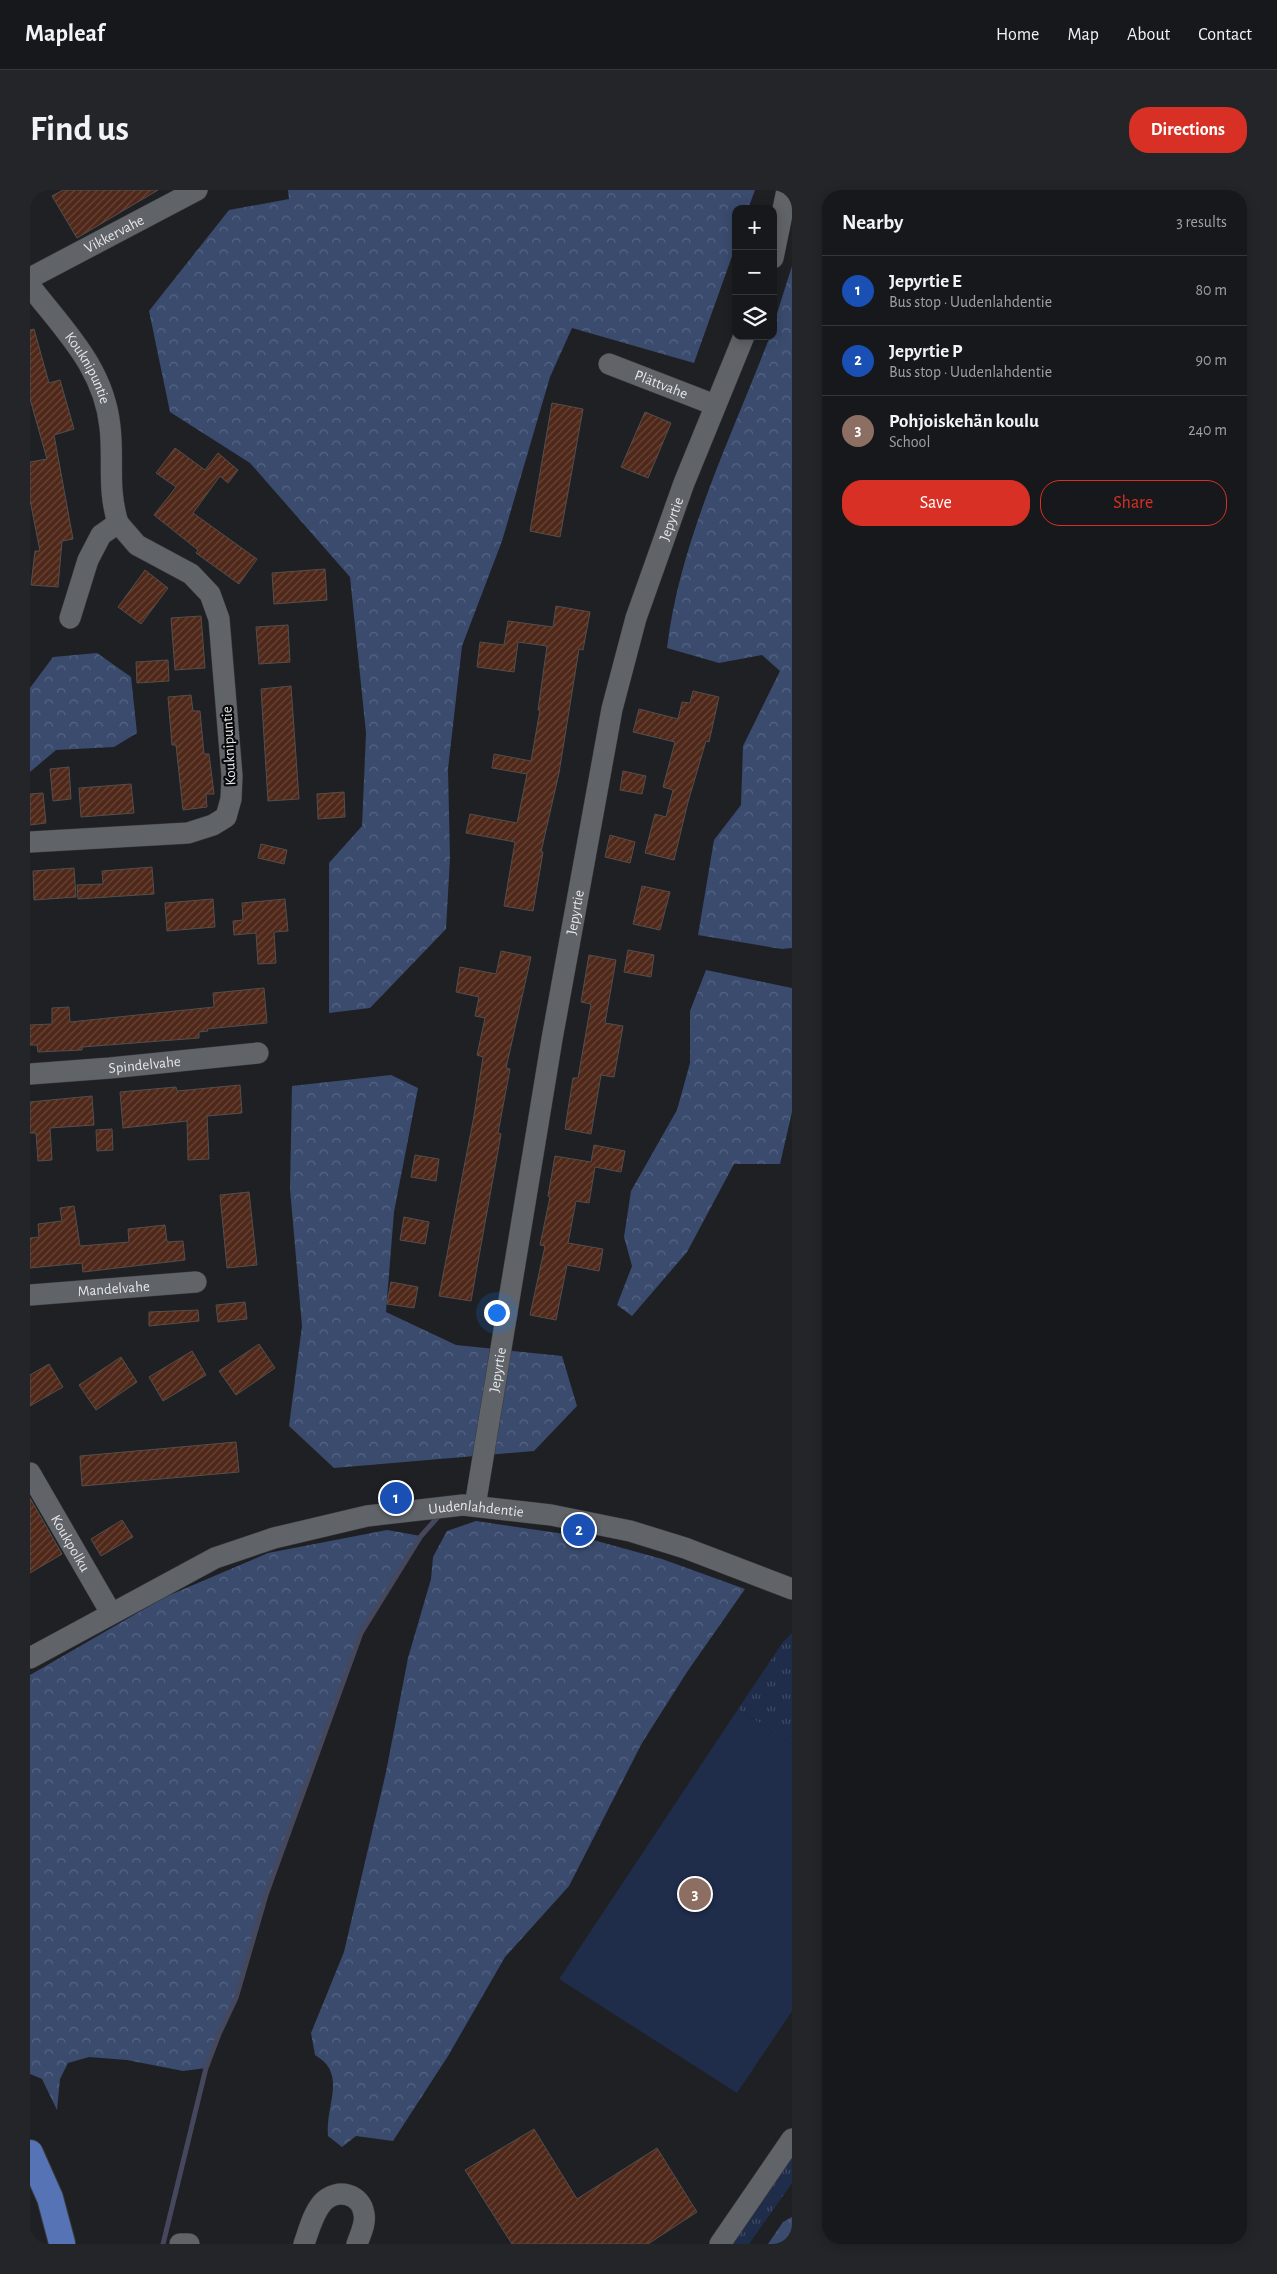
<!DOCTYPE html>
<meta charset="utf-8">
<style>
:root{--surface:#16181b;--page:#232528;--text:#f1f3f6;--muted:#9ea0a3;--line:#35373a;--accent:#d93025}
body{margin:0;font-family:"Alegreya Sans",sans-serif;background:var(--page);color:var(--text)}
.controls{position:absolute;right:15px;top:15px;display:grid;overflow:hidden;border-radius:10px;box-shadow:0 2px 12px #0003}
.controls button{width:45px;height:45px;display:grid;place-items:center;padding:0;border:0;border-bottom:1px solid var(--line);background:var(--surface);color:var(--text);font:25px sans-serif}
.you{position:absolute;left:466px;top:1122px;width:18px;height:18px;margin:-12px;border:4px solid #fff;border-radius:50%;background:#1a73e8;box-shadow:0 0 0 8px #1a73e833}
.badge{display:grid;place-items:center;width:32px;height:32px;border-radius:50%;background:var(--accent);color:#fff;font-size:16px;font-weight:700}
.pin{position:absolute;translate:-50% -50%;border:2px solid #fff;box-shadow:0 1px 5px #0006}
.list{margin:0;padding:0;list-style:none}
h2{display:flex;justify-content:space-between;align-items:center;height:65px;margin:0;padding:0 20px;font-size:21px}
h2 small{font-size:16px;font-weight:400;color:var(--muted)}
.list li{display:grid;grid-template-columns:32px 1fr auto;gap:15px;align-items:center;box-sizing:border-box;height:70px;padding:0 20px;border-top:1px solid var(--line)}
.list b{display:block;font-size:19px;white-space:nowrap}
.list p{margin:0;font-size:16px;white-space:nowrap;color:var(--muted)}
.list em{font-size:16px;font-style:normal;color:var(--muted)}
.actions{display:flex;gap:10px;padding:15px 20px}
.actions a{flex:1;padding:11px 0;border:1px solid var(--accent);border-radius:20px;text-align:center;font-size:18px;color:var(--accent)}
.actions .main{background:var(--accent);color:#fff}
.icon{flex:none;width:28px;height:28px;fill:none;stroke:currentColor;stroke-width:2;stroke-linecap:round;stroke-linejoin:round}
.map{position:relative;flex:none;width:762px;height:2054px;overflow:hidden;border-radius:20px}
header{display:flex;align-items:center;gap:30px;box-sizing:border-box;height:70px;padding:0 25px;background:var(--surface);border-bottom:1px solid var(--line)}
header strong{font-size:24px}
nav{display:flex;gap:28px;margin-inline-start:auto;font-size:18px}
.intro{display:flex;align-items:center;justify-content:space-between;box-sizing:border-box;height:120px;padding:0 30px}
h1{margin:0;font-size:35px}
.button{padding:12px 22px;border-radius:20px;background:var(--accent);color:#fff;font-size:18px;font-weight:700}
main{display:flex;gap:30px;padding:0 30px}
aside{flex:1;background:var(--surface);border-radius:20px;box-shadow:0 2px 12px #0003}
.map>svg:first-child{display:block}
.grass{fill:url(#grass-tufts)}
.forest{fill:url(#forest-crowns)}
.pitch{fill:#1f2d4a}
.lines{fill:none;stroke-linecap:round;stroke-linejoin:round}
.stream{stroke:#45485d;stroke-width:5}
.building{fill:url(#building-hatch);stroke:#544e4c}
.minor-casing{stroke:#393b3e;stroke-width:22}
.major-casing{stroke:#393b3e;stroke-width:28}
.minor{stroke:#606368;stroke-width:21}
.major{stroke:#5573b5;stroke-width:26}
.labels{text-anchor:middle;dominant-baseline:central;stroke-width:4.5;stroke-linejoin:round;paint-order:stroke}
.street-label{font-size:15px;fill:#e5e7ea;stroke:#09090b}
</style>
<header>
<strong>Mapleaf</strong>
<nav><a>Home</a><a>Map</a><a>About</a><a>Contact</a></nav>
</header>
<div class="intro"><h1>Find us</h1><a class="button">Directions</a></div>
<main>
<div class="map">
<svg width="762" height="2054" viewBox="0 0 762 2054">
<defs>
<pattern id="grass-tufts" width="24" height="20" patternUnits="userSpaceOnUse" patternTransform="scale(1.25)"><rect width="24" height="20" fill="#1f2d4a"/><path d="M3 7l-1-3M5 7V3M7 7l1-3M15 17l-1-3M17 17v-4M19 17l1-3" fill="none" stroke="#3f4b64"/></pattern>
<pattern id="forest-crowns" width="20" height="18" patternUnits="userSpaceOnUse" patternTransform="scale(1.25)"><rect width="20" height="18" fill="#3a4b6e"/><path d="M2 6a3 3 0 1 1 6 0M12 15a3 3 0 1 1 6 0" fill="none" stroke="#566583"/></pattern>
<pattern id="building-hatch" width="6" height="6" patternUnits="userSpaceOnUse" patternTransform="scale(1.25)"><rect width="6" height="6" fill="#4f2819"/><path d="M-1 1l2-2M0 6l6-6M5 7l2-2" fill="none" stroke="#68473b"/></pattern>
</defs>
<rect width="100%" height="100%" fill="#1e2024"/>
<g class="grass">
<polygon points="762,1443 762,1554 708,1519 753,1452"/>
<polygon points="762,1964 762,1993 719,2054 700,2054"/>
</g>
<g class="forest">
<polygon points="258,0 725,0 718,19 706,19 706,55 664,173 542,138 520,187 472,351 432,456 418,579 420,668 416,739 340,818 299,823 299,673 332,636 336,543 320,387 220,273 140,222 119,121 199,20 259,9"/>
<path d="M762,76V758L752,759L668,745L684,650L711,615L713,556L750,481L732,465L689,473L637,458C650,350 701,248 740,146H743V136Z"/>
<polygon points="67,463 101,487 107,543 84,557 26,560 0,582 0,498 23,467"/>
<polygon points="676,780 762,798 762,922 750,974 704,974 657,1062 602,1126 587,1115 602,1076 594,1047 601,1001 647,920 660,873 660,821"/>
<polygon points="361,885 388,898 364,1022 356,1122 426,1155 532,1166 547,1216 504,1261 304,1278 259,1236 272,1136 260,999 262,896"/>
<path d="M446,1331L549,1346L632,1369L715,1399L657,1482L612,1553L539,1696L475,1767L418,1866L363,1951L326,1946L312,1957L298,1946C295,1915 318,1884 285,1865L281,1843L314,1762L356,1582L378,1468L401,1389L403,1367L417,1341Z"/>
<polygon points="357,1340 391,1346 330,1443 236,1705 206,1808 189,1844 176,1878 153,1881 97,1870 59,1867 38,1873 30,1889 27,1920 12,1889 0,1884 0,1485 135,1407 238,1363"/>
<polygon points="762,2027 762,2054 738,2054 753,2032"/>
</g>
<polygon class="pitch" points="708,1519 762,1554 762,1821 707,1903 529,1789"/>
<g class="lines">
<polyline class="stream" points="133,2054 176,1878 189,1844 206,1808 236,1705 331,1443 391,1346 407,1328"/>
</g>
<g class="building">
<polygon points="33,0 128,0 47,48 22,6"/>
<polygon points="4,139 19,193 30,190 44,239 24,245 43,349 32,351 28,397 1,395 5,361 10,361 0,310 0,272 17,269 0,209 0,140"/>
<polygon points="522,213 553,219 530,347 500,341"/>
<polygon points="615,222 641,233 618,288 591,277"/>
<polygon points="145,258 175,280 188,263 208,280 198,293 190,286 163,323 227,369 209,394 166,363 168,360 124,325 146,297 126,283"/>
<polygon points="295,379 297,410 244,414 242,383"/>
<polygon points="115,380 138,398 111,434 88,417"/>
<polygon points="526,416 560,422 553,460 549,459 529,583 511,662 513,662 503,721 474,716 485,652 436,643 440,624 487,633 497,584 462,578 464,564 501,571 510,520 508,520 517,456 488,452 484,482 447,477 450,452 474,455 478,431 523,437"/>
<polygon points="171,426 175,478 145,480 141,428"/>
<polygon points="258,435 260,472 229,474 226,437"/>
<polygon points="138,470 139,491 107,493 106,472"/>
<polygon points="261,496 269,609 238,611 231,499"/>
<polygon points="663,501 689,507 679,552 676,551 658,612 644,670 615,663 625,624 636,627 643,600 633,597 645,552 603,542 609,519 648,529 652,512 660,513"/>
<polygon points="161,505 163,521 170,521 174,564 179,564 184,604 176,604 177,617 153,620 146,555 142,555 138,507"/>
<polygon points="39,577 41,609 23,611 20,579"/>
<polygon points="593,581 616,586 612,604 590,600"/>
<polygon points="101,594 104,623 51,627 49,598"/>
<polygon points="314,602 315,627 288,629 287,604"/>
<polygon points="13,603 16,633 0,635 0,604"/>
<polygon points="580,645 605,652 600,673 575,667"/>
<polygon points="231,654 257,660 254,674 228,668"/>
<polygon points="122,677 124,704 48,709 47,695 73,694 72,681"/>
<polygon points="44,678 46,707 4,710 3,681"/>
<polygon points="612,696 640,702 630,740 603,734"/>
<polygon points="183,709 185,737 137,741 135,713"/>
<polygon points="255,709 258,741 244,742 246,773 228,774 226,743 204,745 203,731 213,730 212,713"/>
<polygon points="598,760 624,765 621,787 594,782"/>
<polygon points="471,761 501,767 476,878 480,879 468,943 471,944 441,1111 409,1106 444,926 453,867 447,865 455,828 445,826 449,807 426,802 430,777 466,784"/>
<polygon points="559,765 586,770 575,833 593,836 584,887 571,885 561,944 535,939 543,888 548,888 561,814 551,812"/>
<polygon points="234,798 237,833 177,839 178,841 169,842 169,848 52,857 52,860 8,862 7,855 0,855 0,835 22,834 22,818 39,817 40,832 184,817 183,803"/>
<polygon points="210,895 212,923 177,926 179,969 158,970 157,931 93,938 90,902 146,897 147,901"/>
<polygon points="62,906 64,935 20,938 22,970 8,971 6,943 0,943 0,912"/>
<polygon points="82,939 83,960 67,961 66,940"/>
<polygon points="564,955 595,961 591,982 565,977 559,1013 546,1011 538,1053 573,1059 569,1081 537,1075 526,1130 500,1125 515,1056 510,1055 520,1007 518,1006 525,966 561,972"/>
<polygon points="385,965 409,969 406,991 381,987"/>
<polygon points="219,1002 227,1075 197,1078 190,1005"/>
<polygon points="44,1016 50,1056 99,1052 98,1039 135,1035 137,1052 153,1051 155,1070 53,1082 52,1073 0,1078 0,1048 9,1047 8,1034 32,1031 30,1018"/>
<polygon points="374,1027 399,1032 395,1054 370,1050"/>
<polygon points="361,1092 388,1097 384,1118 357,1114"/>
<polygon points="215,1112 217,1129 188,1132 186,1115"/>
<polygon points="168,1120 169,1131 119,1136 119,1122"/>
<polygon points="229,1154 245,1178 206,1205 189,1181"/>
<polygon points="162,1161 176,1185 133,1211 119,1187"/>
<polygon points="91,1167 107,1192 66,1220 49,1195"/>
<polygon points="19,1174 33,1197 0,1216 0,1185"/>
<polygon points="206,1252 209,1282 52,1296 50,1266"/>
<polygon points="0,1308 32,1364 0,1383"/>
<polygon points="92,1330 103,1347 71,1366 61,1349"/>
<polygon points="504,1939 547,2009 627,1958 667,2022 618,2054 482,2054 435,1980"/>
</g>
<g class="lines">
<defs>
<g id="minor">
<polyline points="743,68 757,0"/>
<path id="s1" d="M0,88L167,0"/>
<path id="s2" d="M0,96C35,141 74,178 80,237C84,272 77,297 88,333L71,345L58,370L40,428"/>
<path id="s3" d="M579,174L685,215"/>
<polyline points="0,652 158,643 183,635 196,627 201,609 202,586 189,429 180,404 161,384 107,355 88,333"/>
<path id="s4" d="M0,884L80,878L228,863"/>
<path id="s5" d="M0,1105L166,1092"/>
<path id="s6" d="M0,1283L81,1423"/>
<path id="s7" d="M445,1316L522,849L582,519L606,428L654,293L714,146"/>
<path id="s8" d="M0,1468L185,1368L244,1348L337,1326L433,1315L521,1325L600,1341L655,1358L762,1399"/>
<polyline points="150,2054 159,2054"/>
<path d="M274,2054C279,2040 283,2023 293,2012C307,1998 331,2003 334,2024C336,2034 330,2045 327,2054"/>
<polyline points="690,2054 762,1949"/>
</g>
<polyline id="major" points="0,1963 20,2008 32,2053"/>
</defs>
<use href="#minor" class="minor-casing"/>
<use href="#major" class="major-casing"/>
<use href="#minor" class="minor"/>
<use href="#major" class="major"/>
</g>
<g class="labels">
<g class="street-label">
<text stroke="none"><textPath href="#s1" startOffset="95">Vikkervahe</textPath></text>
<text stroke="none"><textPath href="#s2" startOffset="101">Kouknipuntie</textPath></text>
<text stroke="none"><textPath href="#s3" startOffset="56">Plättvahe</textPath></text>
<text stroke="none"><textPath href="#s7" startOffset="1008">Jepyrtie</textPath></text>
<text transform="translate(199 556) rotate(-93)">Kouknipuntie</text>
<text stroke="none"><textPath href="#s7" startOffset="602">Jepyrtie</textPath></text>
<text stroke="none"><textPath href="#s4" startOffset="115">Spindelvahe</textPath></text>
<text stroke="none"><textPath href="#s5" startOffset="84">Mandelvahe</textPath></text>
<text stroke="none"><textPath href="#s7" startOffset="138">Jepyrtie</textPath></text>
<text stroke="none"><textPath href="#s8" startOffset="478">Uudenlahdentie</textPath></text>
<text stroke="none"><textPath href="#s6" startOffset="81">Koukpolku</textPath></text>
</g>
</g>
</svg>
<div class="controls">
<button>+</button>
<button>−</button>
<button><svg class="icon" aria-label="layers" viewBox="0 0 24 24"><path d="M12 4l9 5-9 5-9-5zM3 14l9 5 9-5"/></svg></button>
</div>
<div class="you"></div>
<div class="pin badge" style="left:366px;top:1308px;background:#1a4fb4">1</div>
<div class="pin badge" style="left:549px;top:1340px;background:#1a4fb4">2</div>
<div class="pin badge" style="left:665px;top:1704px;background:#8d6e63">3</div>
</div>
<aside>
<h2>Nearby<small>3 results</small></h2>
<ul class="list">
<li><span class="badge" style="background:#1a4fb4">1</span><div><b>Jepyrtie E</b><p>Bus stop · Uudenlahdentie</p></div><em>80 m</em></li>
<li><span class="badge" style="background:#1a4fb4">2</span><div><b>Jepyrtie P</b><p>Bus stop · Uudenlahdentie</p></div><em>90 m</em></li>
<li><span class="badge" style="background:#8d6e63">3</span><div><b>Pohjoiskehän koulu</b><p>School</p></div><em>240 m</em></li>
</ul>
<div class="actions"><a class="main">Save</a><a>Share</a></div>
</aside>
</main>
